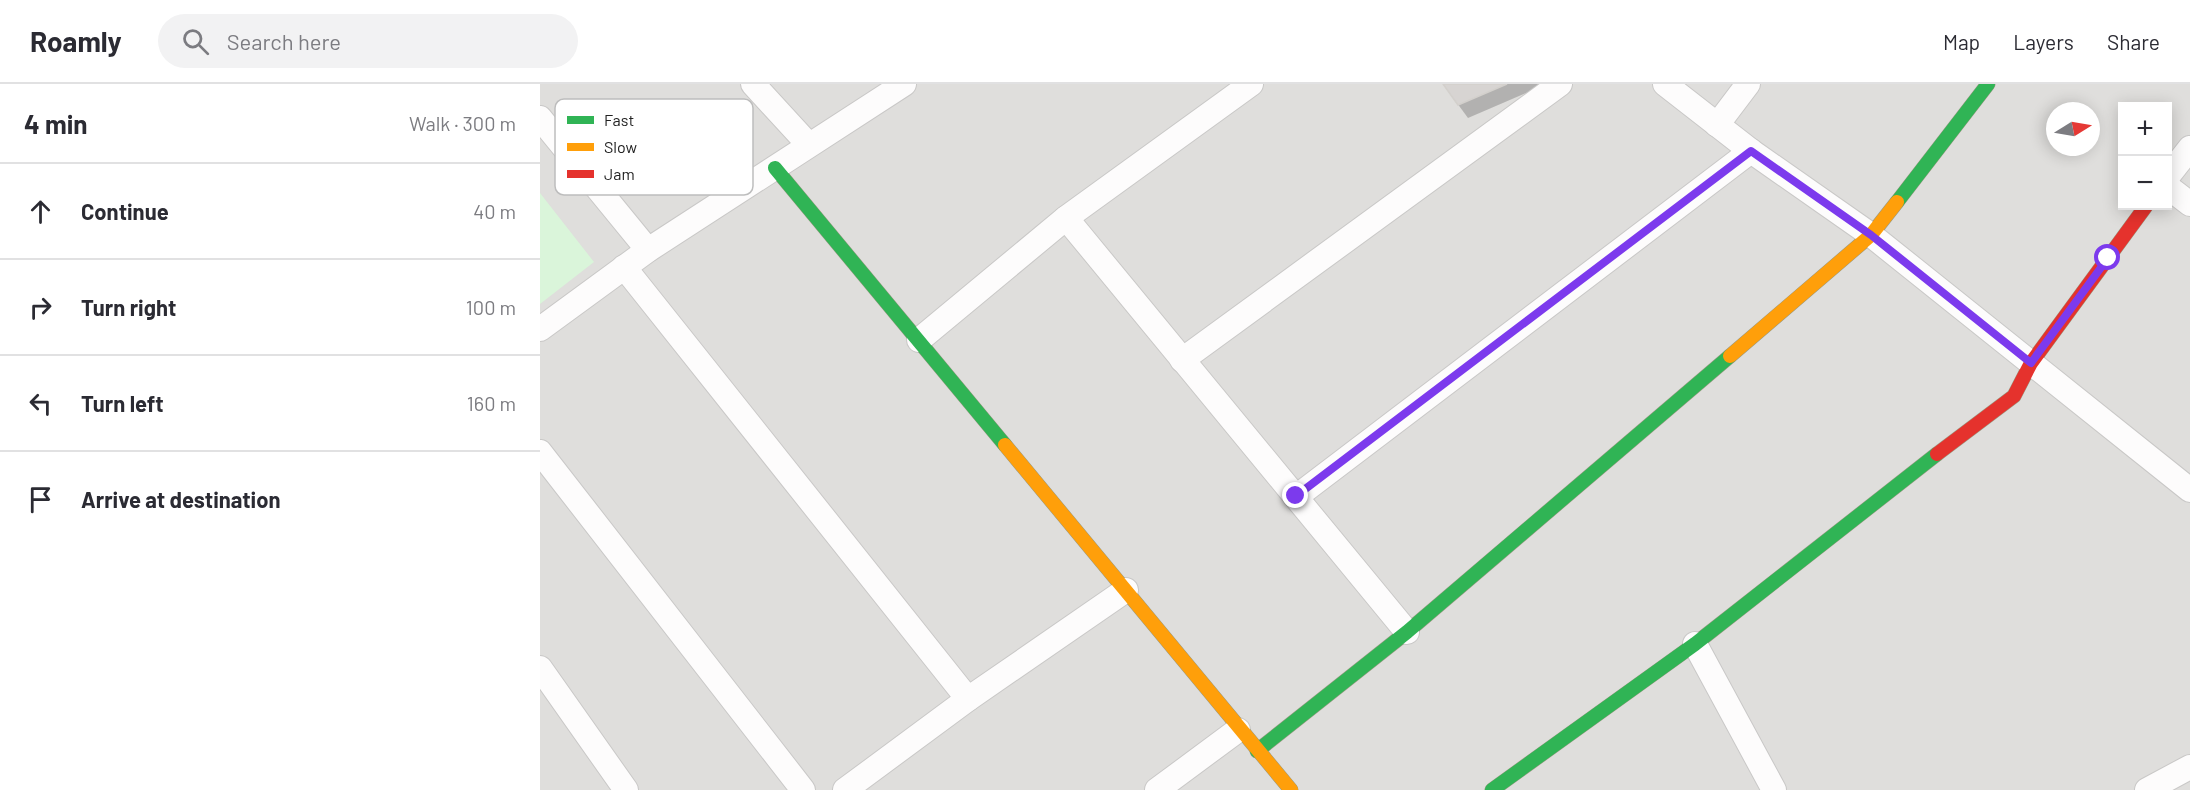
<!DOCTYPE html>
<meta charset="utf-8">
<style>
:root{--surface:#fff;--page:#f2f2f3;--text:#2b2b33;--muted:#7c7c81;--line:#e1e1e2}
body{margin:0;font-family:Barlow,sans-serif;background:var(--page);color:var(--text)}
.controls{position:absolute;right:18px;top:18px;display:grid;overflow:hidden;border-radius:0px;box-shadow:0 3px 15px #0003}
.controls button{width:54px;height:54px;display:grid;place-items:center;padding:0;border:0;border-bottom:2px solid var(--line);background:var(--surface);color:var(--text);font:30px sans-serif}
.compass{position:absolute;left:1506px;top:18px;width:54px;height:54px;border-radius:50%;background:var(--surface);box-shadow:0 3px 15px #0003;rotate:79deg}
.stop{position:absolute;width:18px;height:18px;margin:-14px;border:4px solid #7c3aed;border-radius:50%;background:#fff}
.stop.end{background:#7c3aed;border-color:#fff;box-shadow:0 2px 6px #0008}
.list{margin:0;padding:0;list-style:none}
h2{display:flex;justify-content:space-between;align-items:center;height:78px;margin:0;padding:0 24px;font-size:26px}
h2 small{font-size:20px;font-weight:400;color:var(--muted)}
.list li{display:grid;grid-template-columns:39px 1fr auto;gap:18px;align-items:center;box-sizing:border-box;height:96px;padding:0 24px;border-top:2px solid var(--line)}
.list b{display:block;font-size:22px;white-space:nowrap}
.list em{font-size:20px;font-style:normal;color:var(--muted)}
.icon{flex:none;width:33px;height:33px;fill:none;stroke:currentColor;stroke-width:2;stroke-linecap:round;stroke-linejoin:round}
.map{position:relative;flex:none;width:1650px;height:706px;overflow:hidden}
header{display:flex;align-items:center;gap:36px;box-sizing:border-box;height:84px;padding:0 30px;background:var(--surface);border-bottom:2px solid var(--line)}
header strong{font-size:28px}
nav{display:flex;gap:33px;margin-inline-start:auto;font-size:21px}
.search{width:420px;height:54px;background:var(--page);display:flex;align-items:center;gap:15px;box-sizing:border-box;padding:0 21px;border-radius:33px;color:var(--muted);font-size:22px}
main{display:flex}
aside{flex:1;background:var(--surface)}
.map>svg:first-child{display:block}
.residential{fill:#dfdedc;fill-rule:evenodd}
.park{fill:#daf5da}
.shadow{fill:#0003}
.building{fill:#d7d4d2;stroke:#d3d0cc;stroke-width:1.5}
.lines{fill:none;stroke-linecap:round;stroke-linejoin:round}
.street-casing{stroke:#c9c8c7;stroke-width:26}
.fast-casing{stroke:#999a82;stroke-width:15}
.slow-casing{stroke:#999a82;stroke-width:15}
.jam-casing{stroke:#999a82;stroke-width:15}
.street{stroke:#fdfcfc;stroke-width:24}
.fast{stroke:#30b455;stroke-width:14}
.slow{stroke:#ff9f0a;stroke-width:14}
.jam{stroke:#e5322d;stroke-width:14}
.route{stroke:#7c3aed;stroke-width:8}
.key{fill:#fff;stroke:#bdbdbd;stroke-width:1.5}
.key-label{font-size:16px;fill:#222}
</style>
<header>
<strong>Roamly</strong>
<div class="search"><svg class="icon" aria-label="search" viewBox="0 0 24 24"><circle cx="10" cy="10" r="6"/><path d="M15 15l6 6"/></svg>Search here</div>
<nav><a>Map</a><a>Layers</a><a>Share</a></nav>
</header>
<main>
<aside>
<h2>4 min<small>Walk · 300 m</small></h2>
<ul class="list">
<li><svg class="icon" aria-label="ahead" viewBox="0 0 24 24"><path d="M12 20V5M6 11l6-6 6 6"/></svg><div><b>Continue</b></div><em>40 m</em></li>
<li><svg class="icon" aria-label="right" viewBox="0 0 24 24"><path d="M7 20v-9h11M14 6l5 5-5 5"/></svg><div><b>Turn right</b></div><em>100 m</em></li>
<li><svg class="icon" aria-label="left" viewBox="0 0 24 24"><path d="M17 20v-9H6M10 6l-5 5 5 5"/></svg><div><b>Turn left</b></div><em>160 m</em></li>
<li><svg class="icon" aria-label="arrive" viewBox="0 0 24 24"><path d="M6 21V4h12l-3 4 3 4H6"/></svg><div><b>Arrive at destination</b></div></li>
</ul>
</aside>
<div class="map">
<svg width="1650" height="706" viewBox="0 0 1650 706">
<rect width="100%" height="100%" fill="#f0eeeb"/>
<path class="residential" d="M0,0H1650V706H0ZM1582,22H1628V122H1582ZM1515,27H1551V63H1515Z"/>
<polygon class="park" points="0,109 54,178 0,220"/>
<polygon class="shadow" points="903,0 1007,0 928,34"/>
<polygon class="building" points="903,0 967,0 918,21"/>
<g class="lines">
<defs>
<g id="street">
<polyline points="213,0 269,61"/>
<polyline points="1125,0 1211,67 1331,151 1650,406"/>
<polyline points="0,34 108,166"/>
<polyline points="1177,41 1208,0"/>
<polyline points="1628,92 1650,64"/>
<polyline points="1628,103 1650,120"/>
<polyline points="526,134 867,548"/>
<polyline points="84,183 428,615"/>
<polyline points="0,245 108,166 364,0"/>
<polyline points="379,256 526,134 711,0"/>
<polyline points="642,276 1020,0"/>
<polyline points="0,368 263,706"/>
<polyline points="756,413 1211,67"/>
<polyline points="1155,560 1234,706"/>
<polyline points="0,584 86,706"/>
<polyline points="305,706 428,615 586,506"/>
<polyline points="617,706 698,646"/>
<polyline points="1607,706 1650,683"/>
</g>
<g id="fast">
<polyline points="235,84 465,361"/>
<polyline points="1357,118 1448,0"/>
<polyline points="717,667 867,548 1190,272"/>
<polyline points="952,706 1155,560 1397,370"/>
</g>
<g id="slow">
<polyline points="1190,272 1331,151 1357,118"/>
<polyline points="465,361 751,706"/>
</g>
<polyline id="jam" points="1397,370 1474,312 1491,279 1606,122"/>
</defs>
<use href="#street" class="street-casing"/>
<use href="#fast" class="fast-casing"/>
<use href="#slow" class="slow-casing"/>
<use href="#jam" class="jam-casing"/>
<use href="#street" class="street"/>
<use href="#fast" class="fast"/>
<use href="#slow" class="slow"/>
<use href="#jam" class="jam"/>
</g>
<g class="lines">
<polyline class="route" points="756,412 1211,67 1331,151 1491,279 1568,174"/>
</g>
<rect x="15" y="15" width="198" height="96" rx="9" class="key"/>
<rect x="27" y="32" width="27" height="8" fill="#30b455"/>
<rect x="27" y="59" width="27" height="8" fill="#ff9f0a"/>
<rect x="27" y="86" width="27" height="8" fill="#e5322d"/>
<g class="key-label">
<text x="64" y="42">Fast</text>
<text x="64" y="69">Slow</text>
<text x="64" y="96">Jam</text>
</g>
</svg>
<div class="controls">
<button>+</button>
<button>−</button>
</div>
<svg class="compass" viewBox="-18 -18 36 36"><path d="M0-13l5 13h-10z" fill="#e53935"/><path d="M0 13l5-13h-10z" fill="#7c7c81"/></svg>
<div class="stop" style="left:1568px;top:174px"></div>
<div class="stop end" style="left:756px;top:412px"></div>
</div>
</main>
